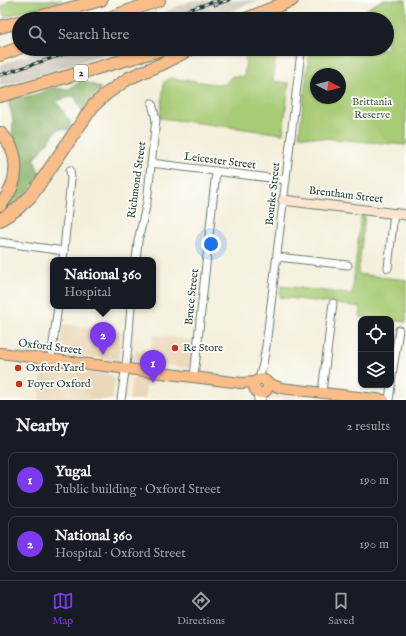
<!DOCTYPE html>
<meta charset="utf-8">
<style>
:root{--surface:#171b24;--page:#242831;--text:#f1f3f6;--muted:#9ea1a6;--line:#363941;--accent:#7c3aed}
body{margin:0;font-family:"IM FELL English",serif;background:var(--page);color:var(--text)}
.controls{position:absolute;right:12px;bottom:12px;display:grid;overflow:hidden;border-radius:8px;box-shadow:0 1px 3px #0004}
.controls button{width:36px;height:36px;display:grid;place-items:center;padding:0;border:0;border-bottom:1px solid var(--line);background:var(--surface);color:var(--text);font:20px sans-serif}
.compass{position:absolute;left:310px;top:68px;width:36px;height:36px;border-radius:50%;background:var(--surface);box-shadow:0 1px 3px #0004;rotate:97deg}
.you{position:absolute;left:211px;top:244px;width:14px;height:14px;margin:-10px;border:3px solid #fff;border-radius:50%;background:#1a73e8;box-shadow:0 0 0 6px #1a73e833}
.badge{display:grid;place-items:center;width:26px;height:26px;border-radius:50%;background:var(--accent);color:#fff;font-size:13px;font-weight:700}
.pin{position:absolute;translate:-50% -33px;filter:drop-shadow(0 1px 2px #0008)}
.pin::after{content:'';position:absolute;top:21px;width:14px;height:12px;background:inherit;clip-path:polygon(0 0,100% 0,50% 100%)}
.popup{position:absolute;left:50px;top:257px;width:106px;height:52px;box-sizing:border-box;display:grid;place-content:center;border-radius:8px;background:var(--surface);filter:drop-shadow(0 1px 3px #0005);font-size:13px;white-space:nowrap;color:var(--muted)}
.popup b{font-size:15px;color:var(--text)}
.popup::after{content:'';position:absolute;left:50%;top:100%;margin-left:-8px;border:8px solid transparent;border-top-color:var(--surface)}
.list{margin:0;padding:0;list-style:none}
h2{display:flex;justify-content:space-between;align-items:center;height:52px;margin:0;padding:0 16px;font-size:17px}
h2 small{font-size:13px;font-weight:400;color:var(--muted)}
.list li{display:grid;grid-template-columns:26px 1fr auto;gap:12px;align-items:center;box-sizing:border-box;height:56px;margin:0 8px 8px;padding:0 8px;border:1px solid var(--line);border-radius:8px}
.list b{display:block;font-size:15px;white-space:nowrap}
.list p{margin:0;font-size:13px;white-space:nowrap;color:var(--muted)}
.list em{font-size:13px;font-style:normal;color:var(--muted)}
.icon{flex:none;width:22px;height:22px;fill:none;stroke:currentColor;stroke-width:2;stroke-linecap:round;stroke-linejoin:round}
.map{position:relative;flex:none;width:406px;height:400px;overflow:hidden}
.search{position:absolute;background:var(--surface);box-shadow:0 1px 3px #0004;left:12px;right:12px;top:12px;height:44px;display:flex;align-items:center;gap:10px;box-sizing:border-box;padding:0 14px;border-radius:22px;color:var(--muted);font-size:15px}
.sheet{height:180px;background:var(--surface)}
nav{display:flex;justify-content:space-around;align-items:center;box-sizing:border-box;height:56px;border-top:1px solid var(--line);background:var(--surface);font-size:11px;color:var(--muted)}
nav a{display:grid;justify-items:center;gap:2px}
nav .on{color:var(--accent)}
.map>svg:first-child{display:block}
.built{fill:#ebd8ba}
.industrial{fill:#cbc3b8}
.green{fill:#a8cb74;stroke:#648454;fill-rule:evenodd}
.forest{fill:#86af66;stroke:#52764d}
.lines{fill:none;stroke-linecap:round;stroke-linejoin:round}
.street-casing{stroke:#6a7b6e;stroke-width:9}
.secondary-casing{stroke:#6a7b6e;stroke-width:11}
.primary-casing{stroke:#6a7b6e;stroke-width:12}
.highway-casing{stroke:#6a7b6e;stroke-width:14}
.street{stroke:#fff;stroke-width:7}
.secondary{stroke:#fde5d0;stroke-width:9}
.primary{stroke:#f9bd89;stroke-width:10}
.highway{stroke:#f9bd89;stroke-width:12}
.rail-casing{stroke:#1f3d34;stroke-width:3}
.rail{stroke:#fdfcf7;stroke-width:1.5;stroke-dasharray:4.5;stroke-linecap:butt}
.poi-dot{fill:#c8321e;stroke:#fdfcf7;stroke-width:1.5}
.labels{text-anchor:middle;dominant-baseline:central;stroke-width:3.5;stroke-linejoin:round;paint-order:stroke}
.shield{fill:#fdfcf7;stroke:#62766e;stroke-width:1}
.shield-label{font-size:10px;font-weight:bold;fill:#1f3d34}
.park-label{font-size:11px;fill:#416044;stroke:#fdfcf7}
.street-label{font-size:11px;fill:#1f3d34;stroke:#fdfcf7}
.poi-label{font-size:11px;fill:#1f3d34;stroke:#fdfcf7;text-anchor:start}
</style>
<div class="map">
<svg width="406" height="400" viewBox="0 0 406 400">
<rect width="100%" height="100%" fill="#fdfcf7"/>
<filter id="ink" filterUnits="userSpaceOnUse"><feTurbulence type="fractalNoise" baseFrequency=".025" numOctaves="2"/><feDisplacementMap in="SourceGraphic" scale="8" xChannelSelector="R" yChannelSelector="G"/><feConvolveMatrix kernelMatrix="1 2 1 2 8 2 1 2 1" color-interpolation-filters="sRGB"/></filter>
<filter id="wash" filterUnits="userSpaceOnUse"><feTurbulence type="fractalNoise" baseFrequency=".012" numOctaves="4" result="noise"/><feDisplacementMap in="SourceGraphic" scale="16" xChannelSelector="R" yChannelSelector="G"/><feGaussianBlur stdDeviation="0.9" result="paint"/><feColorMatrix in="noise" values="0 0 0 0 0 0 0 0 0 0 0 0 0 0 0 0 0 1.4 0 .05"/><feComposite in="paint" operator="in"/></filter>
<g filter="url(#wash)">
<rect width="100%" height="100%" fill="#f4efdb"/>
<g class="built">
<polygon points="63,324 121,331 118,360 63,354 60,351"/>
<polygon points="153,335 193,340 190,368 133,361 135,350 151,351"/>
<polygon points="43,367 111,375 115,380 112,400 39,400"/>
<polygon points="134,378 147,379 145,400 129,400 132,380"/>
<polygon points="271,393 295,395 294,400 268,400 268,396"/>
</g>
<g class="industrial">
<polygon points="193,0 260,0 211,19 134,19 156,11 157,15"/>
<polygon points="46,49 118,49 78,63 0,87 0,65"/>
</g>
<g class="green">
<polygon points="9,0 62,0 5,17 1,8"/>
<path d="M382,0H406V145L299,136L310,49H387V19H341L362,12ZM316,74H340V98H316Z"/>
<polygon points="247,50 276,54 273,81 289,83 283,134 160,118 164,82 170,78 224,85 232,76 244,77"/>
<polygon points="361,214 365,215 358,274 406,280 406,322 391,320 391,319 360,317 361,307 280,297 281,286 352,294"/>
</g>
<polygon class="forest" points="82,80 101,88 82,111 74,96 56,101 71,123 69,130 58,129 34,160 40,174 24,198 7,212 9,202 20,180 20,157 12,136 13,120 8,100 37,94 52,87 67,90"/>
</g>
<g filter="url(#ink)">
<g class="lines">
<defs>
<g id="street">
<polyline points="151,163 286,180"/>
<polyline points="0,242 64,251"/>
<polyline points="278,257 348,265"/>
<polyline points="63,260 71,179 70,170"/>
<polyline points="136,260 138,241 147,202 156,120 152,103"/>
<polyline points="388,268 394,213"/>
<polyline points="51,359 58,306"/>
<polyline points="194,377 216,171"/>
<polyline points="259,379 263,364 266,346 301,52 276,49"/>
<polyline points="391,382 399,330"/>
<polyline points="257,391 258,400"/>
<polyline points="322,392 333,303"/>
<polyline points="121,400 127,357 131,306"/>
<polyline points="261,400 264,392"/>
<polyline points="389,400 391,385"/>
</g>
<polyline id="secondary" points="283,200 406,215"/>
<g id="primary">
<polyline points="0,353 241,383 255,382"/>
<circle cx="261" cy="386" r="7"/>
<polyline points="267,383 281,388 384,400"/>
</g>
<g id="highway">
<polyline points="31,19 101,0"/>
<polyline points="106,19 159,0"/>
<polyline points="246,19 292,0"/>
<polyline points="0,27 19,22"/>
<polyline points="0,55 19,48"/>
<polyline points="0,96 163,49"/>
<path d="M0,133C22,152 19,185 0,205"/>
<polyline points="0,220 17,209 31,196 93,106 106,94 129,78 164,63 190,49"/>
</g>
</defs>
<use href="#street" class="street-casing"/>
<use href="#secondary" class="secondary-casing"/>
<use href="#primary" class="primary-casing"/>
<use href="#highway" class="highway-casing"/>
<use href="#street" class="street"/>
<use href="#secondary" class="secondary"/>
<use href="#primary" class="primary"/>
<use href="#highway" class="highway"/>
<defs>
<g id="rail">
<polyline points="214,5 229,0"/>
<polyline points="161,19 218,0"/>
<polyline points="0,75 80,49"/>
</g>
</defs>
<use href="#rail" class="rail-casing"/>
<use href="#rail" class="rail"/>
</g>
</g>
<g class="poi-dot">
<circle cx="175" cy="348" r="4"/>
<circle cx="18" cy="368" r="4"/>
<circle cx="19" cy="384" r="4"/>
</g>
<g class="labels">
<rect class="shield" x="74" y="65" width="14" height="16" rx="3"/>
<g class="shield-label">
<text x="81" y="73">2</text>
</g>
<g class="park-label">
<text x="372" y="102">Brittania<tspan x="372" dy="13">Reserve</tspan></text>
</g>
<g class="street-label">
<text transform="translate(220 161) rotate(7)">Leicester Street</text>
<text transform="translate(137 180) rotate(-82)">Richmond Street</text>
<text transform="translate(273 194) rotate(-84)">Bourke Street</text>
<text transform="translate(346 195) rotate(7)">Brentham Street</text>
<text transform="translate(192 297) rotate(-84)">Bruce Street</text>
<text transform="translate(50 347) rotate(7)">Oxford Street</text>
</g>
<g class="poi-label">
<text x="183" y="348">Re Store</text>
<text x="26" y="368">Oxford Yard</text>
<text x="27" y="384">Foyer Oxford</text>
</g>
</g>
</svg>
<div class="controls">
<button><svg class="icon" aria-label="locate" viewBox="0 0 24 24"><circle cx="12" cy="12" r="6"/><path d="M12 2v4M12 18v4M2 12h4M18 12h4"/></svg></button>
<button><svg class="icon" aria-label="layers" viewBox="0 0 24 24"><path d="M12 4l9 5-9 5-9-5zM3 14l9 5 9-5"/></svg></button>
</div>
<svg class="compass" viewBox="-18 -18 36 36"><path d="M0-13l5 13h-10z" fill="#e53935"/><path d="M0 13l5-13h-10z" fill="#9ea1a6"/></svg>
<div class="you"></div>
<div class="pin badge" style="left:153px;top:383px">1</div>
<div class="pin badge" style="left:103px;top:355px">2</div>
<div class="popup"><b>National 360</b>Hospital</div>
<div class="search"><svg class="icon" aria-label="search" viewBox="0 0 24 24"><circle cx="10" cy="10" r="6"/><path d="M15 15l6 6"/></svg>Search here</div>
</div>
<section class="sheet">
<h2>Nearby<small>2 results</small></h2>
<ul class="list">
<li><span class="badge">1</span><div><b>Yugal</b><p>Public building · Oxford Street</p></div><em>190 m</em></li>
<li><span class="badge">2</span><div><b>National 360</b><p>Hospital · Oxford Street</p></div><em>190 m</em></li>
</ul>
</section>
<nav>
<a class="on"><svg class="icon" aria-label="map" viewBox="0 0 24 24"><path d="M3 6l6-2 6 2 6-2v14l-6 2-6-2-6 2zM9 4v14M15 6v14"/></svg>Map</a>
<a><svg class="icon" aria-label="directions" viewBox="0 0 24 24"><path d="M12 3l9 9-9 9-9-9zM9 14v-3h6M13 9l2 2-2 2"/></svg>Directions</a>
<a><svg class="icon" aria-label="saved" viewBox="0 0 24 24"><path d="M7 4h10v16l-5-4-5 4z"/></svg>Saved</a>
</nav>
